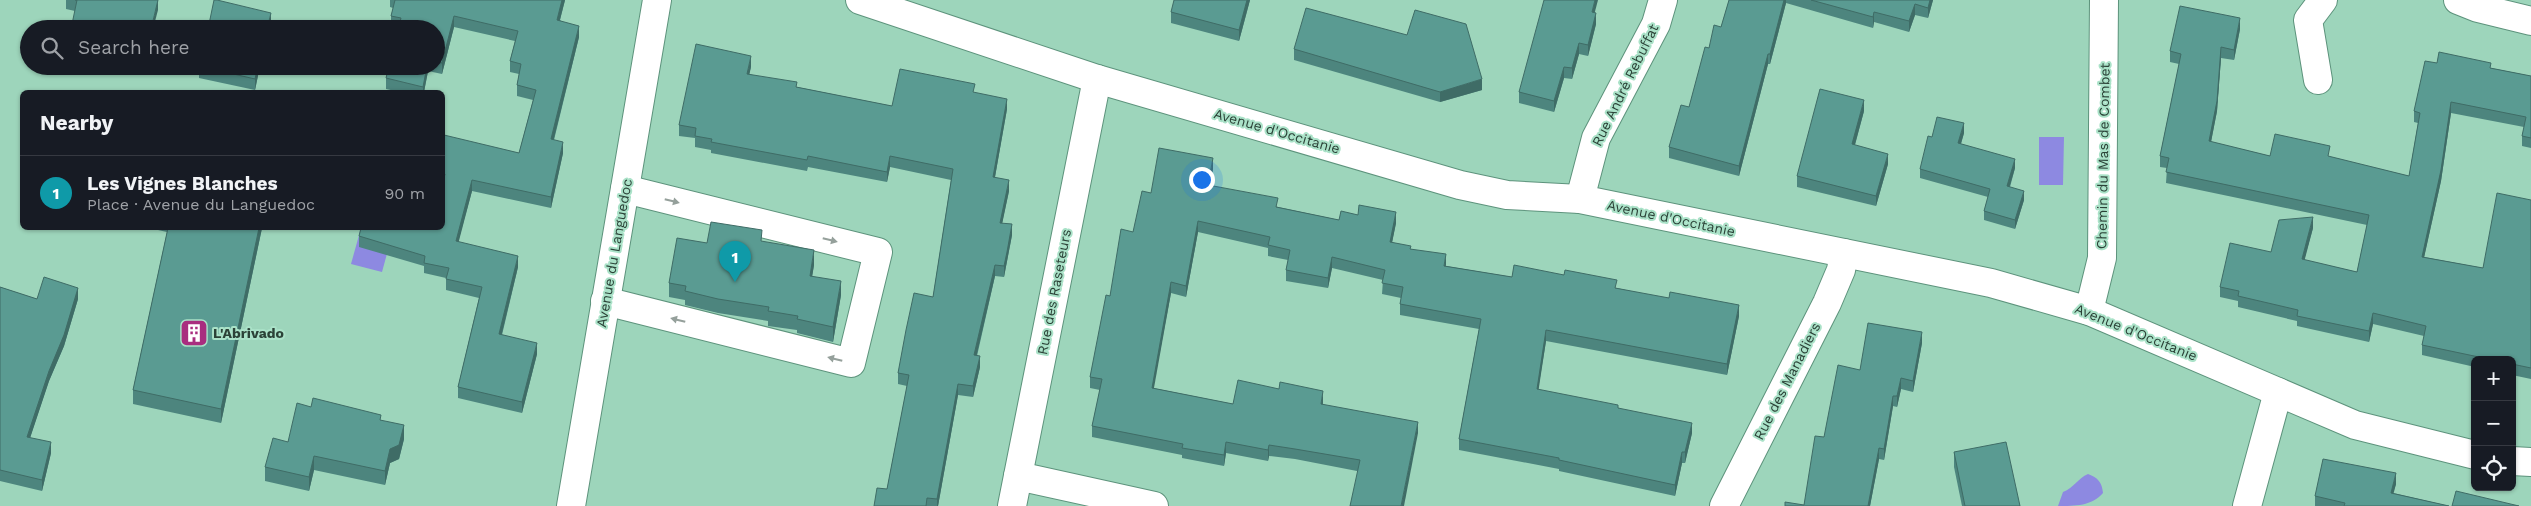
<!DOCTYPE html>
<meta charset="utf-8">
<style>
:root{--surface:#171b24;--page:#242831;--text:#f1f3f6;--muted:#9ea1a6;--line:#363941;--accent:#d19ac0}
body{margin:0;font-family:"Work Sans",sans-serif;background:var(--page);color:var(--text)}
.controls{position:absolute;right:15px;bottom:15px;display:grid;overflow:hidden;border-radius:8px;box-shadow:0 1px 4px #0004}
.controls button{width:45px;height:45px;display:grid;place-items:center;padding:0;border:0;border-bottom:1px solid var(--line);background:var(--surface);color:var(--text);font:25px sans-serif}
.you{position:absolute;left:1201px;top:179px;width:18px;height:18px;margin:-12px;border:4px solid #fff;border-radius:50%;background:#1a73e8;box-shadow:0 0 0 8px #1a73e833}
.badge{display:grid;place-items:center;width:32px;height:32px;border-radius:50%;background:var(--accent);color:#fff;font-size:16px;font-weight:700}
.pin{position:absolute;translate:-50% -41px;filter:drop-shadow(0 1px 2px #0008)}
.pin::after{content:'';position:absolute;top:26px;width:18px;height:15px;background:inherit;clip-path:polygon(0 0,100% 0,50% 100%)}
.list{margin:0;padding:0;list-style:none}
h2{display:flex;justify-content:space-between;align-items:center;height:65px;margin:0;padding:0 20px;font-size:21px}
h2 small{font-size:16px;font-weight:400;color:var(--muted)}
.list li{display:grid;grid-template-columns:32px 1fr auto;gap:15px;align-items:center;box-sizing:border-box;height:75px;padding:0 20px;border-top:1px solid var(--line)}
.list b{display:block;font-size:19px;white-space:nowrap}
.list p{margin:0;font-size:16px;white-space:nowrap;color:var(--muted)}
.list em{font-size:16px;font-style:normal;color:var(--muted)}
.icon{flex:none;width:28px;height:28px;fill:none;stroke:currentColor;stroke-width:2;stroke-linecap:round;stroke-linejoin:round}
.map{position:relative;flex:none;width:2531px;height:506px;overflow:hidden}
.search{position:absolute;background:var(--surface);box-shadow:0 1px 4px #0004;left:20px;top:20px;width:425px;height:55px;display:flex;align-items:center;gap:12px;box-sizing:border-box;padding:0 18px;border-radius:28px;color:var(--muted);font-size:19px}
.panel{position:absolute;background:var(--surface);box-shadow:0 1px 4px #0004;left:20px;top:90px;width:425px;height:140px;border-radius:8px}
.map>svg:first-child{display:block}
.water{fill:#8d89e1}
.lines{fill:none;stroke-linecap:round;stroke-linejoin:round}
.minor-casing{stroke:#5d937c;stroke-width:30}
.minor{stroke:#fff;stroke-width:28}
.wall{fill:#4d857e}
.shaded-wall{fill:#3f6c66}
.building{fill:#5a9b92;stroke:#3f6c66}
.oneway{fill:#95a09b}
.labels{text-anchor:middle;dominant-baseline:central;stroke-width:4;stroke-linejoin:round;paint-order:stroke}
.street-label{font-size:14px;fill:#2b4237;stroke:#aae2c8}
.poi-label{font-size:14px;font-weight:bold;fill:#2b4237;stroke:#aae2c8;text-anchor:start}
</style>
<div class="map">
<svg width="2531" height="506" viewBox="0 0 2531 506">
<rect width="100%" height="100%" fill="#9dd5bb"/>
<g class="water">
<polygon points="2039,137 2064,137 2063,185 2039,185"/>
<polygon points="361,228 394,228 382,272 351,264"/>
<path d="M2088,474C2098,478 2102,482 2103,493C2092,506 2075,506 2058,506L2063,492C2074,488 2078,478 2088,474Z"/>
</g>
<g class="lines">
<defs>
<g id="minor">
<polyline points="860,0 1097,79 1460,185 1507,195 1580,199 1991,283 2089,311 2355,425 2475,455"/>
<polyline points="2458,0 2478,8 2531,21"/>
<polyline points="2318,80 2308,20 2323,0"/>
<polyline points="1580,199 1596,138 1656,24 1663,0"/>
<polyline points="605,301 851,363 878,252 625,189"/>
<polyline points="2089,311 2102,258 2104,0"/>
<polyline points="2512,461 2531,462"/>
<polyline points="1018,476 1154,506"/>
<polyline points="571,506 657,0"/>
<polyline points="1012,506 1097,79"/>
<polyline points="1724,506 1827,303 1841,270 1844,253"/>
<polyline points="2247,506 2278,392"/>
</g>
</defs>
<use href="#minor" class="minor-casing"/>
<use href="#minor" class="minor"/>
</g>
<g class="wall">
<polygon points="66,0 158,0 158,10 75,11 66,9"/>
<polygon points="390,0 565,0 560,20 579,37 554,140 563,153 551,208 472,191 458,242 518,267 502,335 537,354 522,413 458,398 458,387 479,298 446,290 446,278 424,273 424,266 359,247 359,236 432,229 442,228 442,139 519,153 533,100 517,96 517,85 519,74 510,72 510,61 515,41 454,27 442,74 428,71 424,92 400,92 386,89 386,78 389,66 436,66 436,29 398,28 391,26 391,16 393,8 390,7"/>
<polygon points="1250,0 1239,41 1171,23 1171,12"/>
<polygon points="1729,0 1933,0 1928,18 1915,15 1909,32 1874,22 1873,28 1786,3 1770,64 1768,64 1739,176 1669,158 1669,147 1689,107 1709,48 1721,27"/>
<polygon points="1594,13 1596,24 1588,56 1579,54 1572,79 1564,78 1554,112 1519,103 1519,92"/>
<polygon points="2240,29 2234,60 2221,58 2217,111 2211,142 2270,156 2330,157 2409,176 2418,123 2414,122 2414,111 2437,63 2491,68 2531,76 2531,148 2522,146 2522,136 2524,127 2451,113 2441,181 2424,257 2483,268 2531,200 2531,379 2512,375 2512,360 2475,360 2475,367 2422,355 2422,345 2424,336 2373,324 2369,342 2297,326 2297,321 2238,307 2238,301 2220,297 2220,287 2271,252 2313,228 2304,260 2357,272 2367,225 2166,183 2167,168 2160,167 2160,156 2179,64 2170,62 2170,51"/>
<polygon points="1294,49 1482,90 1440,102 1294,60"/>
<polygon points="199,66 260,66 255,90 199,78"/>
<polygon points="751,67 749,74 797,87 892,106 975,93 1007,109 995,177 1009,191 1002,223 1012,235 1004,277 995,276 977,356 980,367 973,397 958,395 938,506 874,506 887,489 907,386 898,384 898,373 933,297 951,180 890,167 887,182 808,167 807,171 711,153 711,150 695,147 695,138 679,136 679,125"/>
<polygon points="1864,111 1855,145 1888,164 1876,206 1797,187 1797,176"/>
<polygon points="1964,133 1961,144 2015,168 2010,187 2024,200 2015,229 1984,220 1984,211 1988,197 1920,178 1920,169 1932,137"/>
<polygon points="1213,169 1210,185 1278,207 1339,220 1396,223 1392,242 1411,249 1446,266 1512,277 1617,288 1739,316 1727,375 1546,341 1538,390 1618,408 1692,433 1685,463 1682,463 1675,496 1559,471 1559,469 1459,450 1459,439 1479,329 1400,315 1400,304 1401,298 1382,294 1383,280 1332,268 1328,288 1286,281 1286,270 1288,260 1268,256 1268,248 1198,232 1186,297 1171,293 1153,388 1233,404 1323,402 1323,405 1418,433 1357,471 1295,459 1269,456 1268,461 1226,453 1224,466 1182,458 1182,455 1092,437 1092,426 1100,390 1090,388 1090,377 1110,296 1133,232 1151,193"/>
<polygon points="149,228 262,228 221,423 133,404 133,390 167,232"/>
<polygon points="762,242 814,265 812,276 841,295 833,342 797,333 797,330 768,326 768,321 718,313 685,305 685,300 669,297 669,283 707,243"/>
<polygon points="0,287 37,299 78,299 64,346 49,381 30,438 51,453 42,491 0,481"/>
<polygon points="1922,343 1913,392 1901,389 1897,407 1893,406 1884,460 1879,459 1870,506 1785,506 1804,505 1824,437 1860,370"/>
<polygon points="311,407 381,420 404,439 399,459 390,463 385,485 314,470 309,491 265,481 265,467 288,442"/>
<polygon points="1954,452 2020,506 1962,506 1954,467"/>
<polygon points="2396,484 2393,493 2449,506 2315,506 2315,496"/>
</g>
<g class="shaded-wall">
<polygon points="158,0 158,10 153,29 151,29"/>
<polygon points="562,0 565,0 557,31 557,20"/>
<polygon points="1247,0 1250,0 1239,41 1239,30"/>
<polygon points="1595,0 1598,0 1592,23 1592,12"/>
<polygon points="1784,0 1786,0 1786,3 1770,64 1770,54"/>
<polygon points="1930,0 1933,0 1928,18 1928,8"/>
<polygon points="1915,4 1915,15 1909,32 1909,21"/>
<polygon points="1874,12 1874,22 1873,28 1873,17"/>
<polygon points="271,13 271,24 270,29 267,29"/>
<polygon points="1596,13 1596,24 1588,56 1588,45"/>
<polygon points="454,16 454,27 442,74 442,63"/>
<polygon points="2240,18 2240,29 2234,60 2234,50"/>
<polygon points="579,26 579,37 551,150 551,139"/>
<polygon points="1579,43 1579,54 1572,79 1572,68"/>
<polygon points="2221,47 2221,58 2217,111 2209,152 2209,141"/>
<polygon points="1768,54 1768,64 1739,176 1739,166"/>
<polygon points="751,56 751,67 747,85 747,74"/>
<polygon points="258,66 260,66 255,90 255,79"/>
<polygon points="427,66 428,66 428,71 424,92 423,92 423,87"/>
<polygon points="1564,67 1564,78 1554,112 1554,101"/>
<polygon points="1482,79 1482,90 1440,102 1440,92"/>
<polygon points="1007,99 1007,109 993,188 993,177"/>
<polygon points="1864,100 1864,111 1852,155 1852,144"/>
<polygon points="2451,102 2451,113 2441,181 2422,267 2422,257"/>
<polygon points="1964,123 1964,133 1958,153 1958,143"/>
<polygon points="563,142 563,153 551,208 551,197"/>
<polygon points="1888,154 1888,164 1876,206 1876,196"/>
<polygon points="890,156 890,167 887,182 887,172"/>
<polygon points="1213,158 1213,169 1208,196 1208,185"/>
<polygon points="2015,159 2015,168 2007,195 2007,186"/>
<polygon points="472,180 472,191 456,252 456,241"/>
<polygon points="1009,180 1009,191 1000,234 1000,223"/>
<polygon points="2024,191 2024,200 2015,229 2015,220"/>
<polygon points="1396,212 1396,223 1390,253 1390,242"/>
<polygon points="2313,217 2313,228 2302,270 2302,259"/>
<polygon points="1198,221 1198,232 1186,297 1186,286"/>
<polygon points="1012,224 1012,235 1004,277 1004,266"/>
<polygon points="259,228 262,228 221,423 221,409"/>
<polygon points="814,250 814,265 810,290 810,276"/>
<polygon points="1446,254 1446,265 1444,277 1444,266"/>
<polygon points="518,256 518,267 499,345 499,334"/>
<polygon points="1332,257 1332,268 1328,288 1328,278"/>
<polygon points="995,265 995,276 974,366 974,355"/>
<polygon points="841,281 841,295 833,342 833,327"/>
<polygon points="1171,282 1171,293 1152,399 1152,388"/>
<polygon points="78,288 78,299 64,346 49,381 27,447 27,437 49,371"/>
<polygon points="1739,305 1739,316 1727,375 1727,364"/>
<polygon points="2373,313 2373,324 2369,342 2369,331"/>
<polygon points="1546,330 1546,341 1537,400 1537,389"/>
<polygon points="1922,332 1922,343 1913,392 1913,381"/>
<polygon points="537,343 537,354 522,413 522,402"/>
<polygon points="980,356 980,367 973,397 973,386"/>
<polygon points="1901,378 1901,389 1897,407 1897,396"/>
<polygon points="958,384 958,395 938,506 937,506 937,499"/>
<polygon points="1323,391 1323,402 1321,415 1321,404"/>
<polygon points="1893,396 1893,406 1884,460 1884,449"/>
<polygon points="1418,422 1418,433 1404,506 1401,506"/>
<polygon points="1692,423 1692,433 1685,463 1685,452"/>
<polygon points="404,425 404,439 399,459 390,463 385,485 385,471 390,449"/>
<polygon points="51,442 51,453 42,491 42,480"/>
<polygon points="1226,442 1226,453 1224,466 1224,455"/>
<polygon points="1269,445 1269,456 1268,461 1268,450"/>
<polygon points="1879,448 1879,459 1870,506 1868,506"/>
<polygon points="1682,452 1682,463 1675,496 1675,485"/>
<polygon points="314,456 314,470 309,491 309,477"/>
<polygon points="2396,473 2396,484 2391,503 2391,493"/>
</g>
<g class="building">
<polygon points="75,0 158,0 151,29 71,29 77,0"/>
<polygon points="214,0 217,0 271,13 267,29 208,29"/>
<polygon points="395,0 562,0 557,20 579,26 551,139 563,142 551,197 472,180 456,241 518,256 499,334 537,343 522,402 458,387 482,287 446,279 449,268 424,263 425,256 359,236 361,228 423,228 432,229 432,228 442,228 442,185 445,174 442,173 442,139 444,135 519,153 536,90 517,85 521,64 510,61 518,31 454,16 442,63 436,62 436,29 398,29 401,18 391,16"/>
<polygon points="1174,0 1247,0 1239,30 1171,12"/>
<polygon points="1544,0 1595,0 1592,12 1596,13 1588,45 1579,43 1572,68 1564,67 1554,101 1519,92"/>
<polygon points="1729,0 1784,0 1770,54 1768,54 1739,166 1669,147 1681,105 1689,107 1705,47 1709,48 1714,25 1721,27"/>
<polygon points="1811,0 1930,0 1928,8 1915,4 1909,21 1874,12 1873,17"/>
<polygon points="2180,6 2240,18 2234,50 2221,47 2217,101 2209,141 2270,156 2275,134 2330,146 2328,156 2409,176 2420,113 2414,111 2425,61 2437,63 2439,52 2491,63 2490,68 2531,76 2531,138 2522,136 2526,117 2451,102 2441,170 2422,257 2483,268 2497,193 2531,200 2531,368 2512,364 2512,360 2493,360 2422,345 2426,326 2373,313 2369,331 2297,316 2298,310 2238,296 2239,291 2220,287 2230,243 2271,252 2279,220 2313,217 2302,259 2357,272 2369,215 2166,172 2169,158 2160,156 2181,54 2170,51"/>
<polygon points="1306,8 1407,35 1415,10 1466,24 1482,79 1440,92 1294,49"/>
<polygon points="696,44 751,56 747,74 797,82 796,87 892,106 900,69 975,84 973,92 1007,99 993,177 1009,180 1000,223 1012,224 1007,252 1004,266 995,265 974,355 980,356 973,386 958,384 937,499 927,498 926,506 874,506 877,488 887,489 909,375 898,373 906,330 914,293 933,297 953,169 890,156 887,172 808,156 807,160 711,142 712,139 695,136 696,128 679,125"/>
<polygon points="199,66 258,66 255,79"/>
<polygon points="389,66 427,66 423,87 386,78"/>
<polygon points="1820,89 1864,100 1852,144 1888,154 1876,196 1797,176"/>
<polygon points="1937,117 1964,123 1958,143 2015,159 2007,186 2024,191 2015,220 1984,211 1990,189 1920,169 1928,136 1932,137"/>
<polygon points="1159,148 1213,158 1208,185 1278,198 1276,207 1339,220 1341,211 1358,215 1359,205 1396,212 1390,242 1411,246 1410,249 1446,254 1444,266 1512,277 1514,265 1564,275 1565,270 1617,280 1615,288 1669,298 1670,292 1739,305 1727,364 1546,330 1537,389 1618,405 1618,408 1692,423 1685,452 1682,452 1675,485 1559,460 1559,458 1459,439 1481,319 1400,304 1403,287 1382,283 1385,270 1332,257 1328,278 1286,270 1290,250 1268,245 1270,237 1198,221 1186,286 1171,282 1152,388 1233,404 1238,380 1279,389 1280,382 1323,391 1321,404 1418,422 1401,506 1350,506 1360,460 1295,449 1269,445 1268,450 1226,442 1224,455 1182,448 1183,444 1092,426 1102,379 1090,377 1106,295 1110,296 1121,229 1133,232 1142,191 1151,193"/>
<polygon points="711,222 762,230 761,241 814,250 810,276 841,281 833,327 797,319 798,316 768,311 769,307 718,299 685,291 686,286 669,283 677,238 707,243"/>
<polygon points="168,228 259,228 221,409 133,390"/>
<polygon points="44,277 78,288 64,335 49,371 27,437 51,442 42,480 0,470 0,287 37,299"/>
<polygon points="1868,323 1922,332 1913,381 1901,378 1897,396 1893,396 1884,449 1879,448 1868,506 1785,506 1785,502 1804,505 1815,436 1824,437 1838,365 1860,370"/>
<polygon points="313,398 381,415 380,420 404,425 399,445 390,449 385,471 314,456 309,477 265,467 273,438 288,442 297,403 311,407"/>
<polygon points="2006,442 2020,506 1965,506 1954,452"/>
<polygon points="2323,459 2396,473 2391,493 2449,506 2344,506 2345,503 2315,496"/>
<polygon points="2456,491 2519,506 2452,506"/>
</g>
<defs><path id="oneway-solid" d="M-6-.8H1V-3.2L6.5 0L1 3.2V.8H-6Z" transform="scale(1.25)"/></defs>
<g class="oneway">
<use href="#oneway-solid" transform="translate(672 201) rotate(14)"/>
<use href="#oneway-solid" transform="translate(830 240) rotate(14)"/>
<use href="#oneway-solid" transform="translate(678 320) rotate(-166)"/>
<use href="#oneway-solid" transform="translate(835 359) rotate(-166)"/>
</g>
<defs>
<symbol id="building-square" viewBox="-11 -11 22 22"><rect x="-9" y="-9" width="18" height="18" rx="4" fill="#a92d7f" stroke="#aae2c8"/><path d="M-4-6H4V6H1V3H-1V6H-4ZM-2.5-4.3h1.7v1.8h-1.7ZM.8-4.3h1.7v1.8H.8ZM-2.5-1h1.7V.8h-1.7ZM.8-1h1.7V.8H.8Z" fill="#fff"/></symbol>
</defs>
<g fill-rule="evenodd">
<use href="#building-square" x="178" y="317" width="32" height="32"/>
</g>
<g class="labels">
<g class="street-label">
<text transform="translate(1625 85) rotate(-64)">Rue André Rebuffat</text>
<text transform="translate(1277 131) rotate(16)">Avenue d'Occitanie</text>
<text transform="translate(2103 156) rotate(-89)">Chemin du Mas de Combet</text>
<text transform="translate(1671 218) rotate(12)">Avenue d'Occitanie</text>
<text transform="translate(614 253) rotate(-80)">Avenue du Languedoc</text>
<text transform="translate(1054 292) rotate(-79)">Rue des Raseteurs</text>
<text transform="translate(2136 332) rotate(22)">Avenue d'Occitanie</text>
<text transform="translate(1787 381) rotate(-63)">Rue des Manadiers</text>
</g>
<g class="poi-label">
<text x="213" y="333">L'Abrivado</text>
</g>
</g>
</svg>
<div class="controls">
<button>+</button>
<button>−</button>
<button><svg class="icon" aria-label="locate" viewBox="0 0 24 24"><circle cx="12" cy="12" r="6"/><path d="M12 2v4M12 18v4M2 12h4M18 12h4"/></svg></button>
</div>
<div class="you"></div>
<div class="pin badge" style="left:735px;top:282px;background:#0f9aa8">1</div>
<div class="search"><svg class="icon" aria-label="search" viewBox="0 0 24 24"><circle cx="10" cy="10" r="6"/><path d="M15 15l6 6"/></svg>Search here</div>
<section class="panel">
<h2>Nearby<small></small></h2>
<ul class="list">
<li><span class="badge" style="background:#0f9aa8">1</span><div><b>Les Vignes Blanches</b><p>Place · Avenue du Languedoc</p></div><em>90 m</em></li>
</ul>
</section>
</div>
